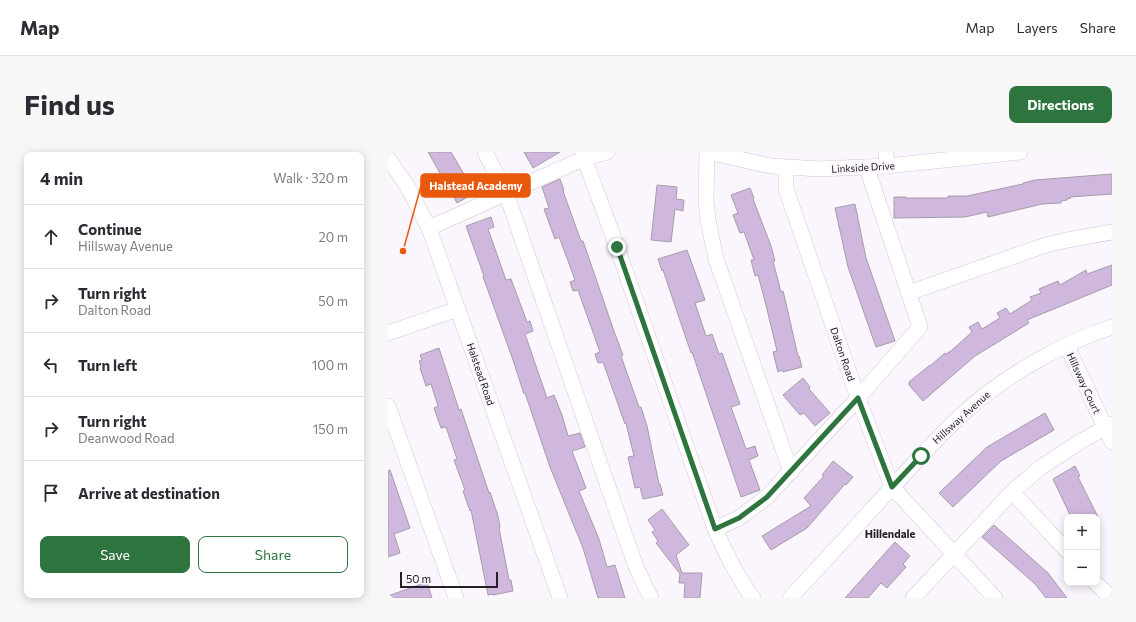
<!DOCTYPE html>
<meta charset="utf-8">
<style>
:root{--surface:#fff;--page:#f7f7f7;--text:#2b2b33;--muted:#7c7c81;--line:#e1e1e2;--accent:#2e743f}
body{margin:0;font-family:Commissioner,sans-serif;background:var(--page);color:var(--text)}
.controls{position:absolute;right:12px;bottom:12px;display:grid;overflow:hidden;border-radius:8px;box-shadow:0 2px 10px #0003}
.controls button{width:36px;height:36px;display:grid;place-items:center;padding:0;border:0;border-bottom:1px solid var(--line);background:var(--surface);color:var(--text);font:20px sans-serif}
.scale{position:absolute;left:12px;bottom:10px;width:98px;box-sizing:border-box;padding-left:4px;border:2px solid #232024;border-top:0;font-size:11px;line-height:14px;white-space:nowrap;color:#232024;-webkit-text-stroke:3px #fbf5fe;paint-order:stroke}
.stop{position:absolute;width:12px;height:12px;margin:-9px;border:3px solid #2e743f;border-radius:50%;background:#fff}
.stop.end{background:#2e743f;border-color:#fff;box-shadow:0 1px 4px #0008}
.list{margin:0;padding:0;list-style:none}
h2{display:flex;justify-content:space-between;align-items:center;height:52px;margin:0;padding:0 16px;font-size:17px}
h2 small{font-size:13px;font-weight:400;color:var(--muted)}
.list li{display:grid;grid-template-columns:26px 1fr auto;gap:12px;align-items:center;box-sizing:border-box;height:64px;padding:0 16px;border-top:1px solid var(--line)}
.list b{display:block;font-size:15px;white-space:nowrap}
.list p{margin:0;font-size:13px;white-space:nowrap;color:var(--muted)}
.list em{font-size:13px;font-style:normal;color:var(--muted)}
.actions{display:flex;gap:8px;padding:12px 16px}
.actions a{flex:1;padding:9px 0;border:1px solid var(--accent);border-radius:8px;text-align:center;font-size:14px;color:var(--accent)}
.actions .main{background:var(--accent);color:#fff}
.icon{flex:none;width:22px;height:22px;fill:none;stroke:currentColor;stroke-width:2;stroke-linecap:round;stroke-linejoin:round}
.map{position:relative;flex:none;width:724px;height:446px;overflow:hidden;border-radius:8px}
header{display:flex;align-items:center;gap:24px;box-sizing:border-box;height:56px;padding:0 20px;background:var(--surface);border-bottom:1px solid var(--line)}
header strong{font-size:19px}
nav{display:flex;gap:22px;margin-inline-start:auto;font-size:14px}
.intro{display:flex;align-items:center;justify-content:space-between;box-sizing:border-box;height:96px;padding:0 24px}
h1{margin:0;font-size:28px}
.button{padding:10px 18px;border-radius:8px;background:var(--accent);color:#fff;font-size:14px;font-weight:700}
main{display:flex;gap:24px;padding:0 24px}
aside{flex:1;background:var(--surface);border-radius:8px;box-shadow:0 2px 10px #0003}
.map>svg:first-child{display:block}
.building{fill:#cfb7dd;stroke:#a49ea8}
.lines{fill:none;stroke-linecap:round;stroke-linejoin:round}
.minor-casing{stroke:#d1cad5;stroke-width:16}
.minor{stroke:#fff;stroke-width:15}
.route{stroke:#2e743f;stroke-width:5}
.labels{text-anchor:middle;dominant-baseline:central;stroke-width:4;stroke-linejoin:round;paint-order:stroke}
.street-label{font-size:10px;fill:#232024;stroke:#fbf5fe}
.neighbourhood-label{font-size:11px;font-weight:bold;fill:#232024;stroke:#fbf5fe}
.leader{fill:none;stroke:#e8590c;stroke-width:1.5}
.callout-dot{fill:#e8590c;stroke:#fbf5fe;stroke-width:1.5}
.callout{fill:#e8590c;stroke:#e8590c;stroke-width:1.5}
.callout-label{font-size:11px;text-anchor:middle;font-weight:bold;fill:#fff}
</style>
<header>
<strong>Map</strong>
<nav><a>Map</a><a>Layers</a><a>Share</a></nav>
</header>
<div class="intro"><h1>Find us</h1><a class="button">Directions</a></div>
<main>
<aside>
<h2>4 min<small>Walk · 320 m</small></h2>
<ul class="list">
<li><svg class="icon" aria-label="ahead" viewBox="0 0 24 24"><path d="M12 20V5M6 11l6-6 6 6"/></svg><div><b>Continue</b><p>Hillsway Avenue</p></div><em>20 m</em></li>
<li><svg class="icon" aria-label="right" viewBox="0 0 24 24"><path d="M7 20v-9h11M14 6l5 5-5 5"/></svg><div><b>Turn right</b><p>Dalton Road</p></div><em>50 m</em></li>
<li><svg class="icon" aria-label="left" viewBox="0 0 24 24"><path d="M17 20v-9H6M10 6l-5 5 5 5"/></svg><div><b>Turn left</b></div><em>100 m</em></li>
<li><svg class="icon" aria-label="right" viewBox="0 0 24 24"><path d="M7 20v-9h11M14 6l5 5-5 5"/></svg><div><b>Turn right</b><p>Deanwood Road</p></div><em>150 m</em></li>
<li><svg class="icon" aria-label="arrive" viewBox="0 0 24 24"><path d="M6 21V4h12l-3 4 3 4H6"/></svg><div><b>Arrive at destination</b></div></li>
</ul>
<div class="actions"><a class="main">Save</a><a>Share</a></div>
</aside>
<div class="map">
<svg width="724" height="446" viewBox="0 0 724 446">
<rect width="100%" height="100%" fill="#fbf5fe"/>
<g class="building">
<polygon points="40,0 63,0 87,41 69,51"/>
<polygon points="136,0 172,0 145,16"/>
<polygon points="724,22 724,42 682,45 683,46 679,47 679,48 673,49 673,51 654,52 600,65 599,60 577,65 506,66 506,45 518,45 518,46 560,46 560,44 579,44 635,32 635,31 647,28"/>
<polygon points="172,27 176,38 175,39 193,89 195,89 227,182 235,203 233,204 251,255 253,255 259,274 271,332 272,332 275,343 255,347 252,335 247,336 240,305 246,304 238,271 237,272 215,210 210,211 207,202 212,200 190,138 185,139 182,130 187,128 179,106 171,85 167,87 156,57 161,56 154,35"/>
<polygon points="269,33 289,35 288,47 296,48 295,59 287,57 283,90 263,88"/>
<polygon points="362,36 366,46 365,47 383,94 387,109 385,109 393,140 395,139 397,147 410,204 411,204 414,215 395,220 394,218 390,220 385,200 389,199 377,149 370,123 367,124 363,108 366,108 356,80 352,81 345,63 350,61 343,43"/>
<polygon points="467,52 478,106 507,189 488,195 460,115 447,56"/>
<polygon points="103,65 106,75 100,77 118,128 123,127 139,170 142,169 145,179 137,182 159,246 166,243 174,263 180,284 192,281 197,295 184,299 198,336 191,339 211,387 219,415 227,413 237,446 210,446 195,396 162,315 137,241 136,242 125,208 98,133 95,125 96,124 78,74"/>
<polygon points="299,98 317,148 307,151 318,184 324,182 331,202 334,201 352,252 343,255 358,297 367,294 370,304 361,308 372,338 353,345 304,200 303,201 275,118 274,119 270,107"/>
<polygon points="724,113 724,133 639,168 641,171 587,204 535,249 521,233 521,230 542,213 542,214 557,201 558,202 563,199 584,180 581,175 590,170 594,177 612,166 609,161 618,156 622,162 644,148 642,145 653,141 651,137 670,129 672,133 698,118 699,122"/>
<polygon points="51,196 71,258 73,257 101,341 102,340 110,364 112,375 111,376 121,428 123,428 125,439 105,443 105,442 100,443 83,358 82,359 75,339 77,338 66,308 69,307 58,275 53,276 46,256 50,254 43,232 38,234 32,216 33,215 31,209 34,208 32,203"/>
<polygon points="415,226 422,235 421,237 442,261 427,274 416,261 412,263 395,243"/>
<polygon points="657,261 666,278 613,309 565,355 551,341 599,295"/>
<polygon points="445,309 465,325 458,333 457,332 419,376 383,398 374,384 423,354 416,346 436,324 434,323"/>
<polygon points="687,314 692,324 690,325 710,365 683,365 665,327"/>
<polygon points="2,318 22,376 6,382 12,401 0,405 0,370 1,370 0,367 0,319"/>
<polygon points="274,357 301,393 288,403 294,421 314,421 312,446 296,446 297,431 291,431 292,422 268,391 270,389 264,380 267,378 260,368"/>
<polygon points="606,373 660,421 679,446 658,446 647,432 594,385"/>
<polygon points="507,390 522,404 515,412 518,415 499,436 493,431 480,446 457,446"/>
<polygon points="39,430 44,446 0,446 0,444"/>
</g>
<g class="lines">
<defs>
<g id="minor">
<polyline points="97,0 118,41 248,415 263,446"/>
<path d="M194,0L229,95L327,377C338,402 349,425 365,446"/>
<polyline points="319,0 318,49 320,68 328,107 403,320"/>
<polyline points="320,0 383,14 431,17 499,14 632,0"/>
<polyline points="498,0 499,14"/>
<polyline points="0,6 19,34 41,76 172,446"/>
<polyline points="398,16 398,37 470,246 504,335 607,446"/>
<polyline points="41,76 197,6 219,0"/>
<polyline points="520,141 658,93 679,88 724,80"/>
<polyline points="0,181 70,157"/>
<polyline points="679,194 724,290"/>
<polyline points="0,254 68,446"/>
<polyline points="624,340 679,399"/>
<polyline points="327,377 351,366 379,345 470,246 532,175 479,16"/>
<polyline points="708,431 723,446"/>
<path d="M402,446C434,412 465,378 496,344C523,315 549,285 578,259C617,224 674,191 724,175"/>
<polyline points="525,446 624,340 652,316 693,289 724,272"/>
</g>
</defs>
<use href="#minor" class="minor-casing"/>
<use href="#minor" class="minor"/>
</g>
<g class="lines">
<polyline class="route" points="229,95 327,377 351,366 379,345 470,246 504,335 533,304"/>
</g>
<g class="labels">
<g class="street-label">
<text transform="translate(475 15) rotate(-3)">Linkside Drive</text>
<text transform="translate(455 202) rotate(71)">Dalton Road</text>
<text transform="translate(93 222) rotate(71)">Halstead Road</text>
<text transform="translate(696 231) rotate(65)">Hillsway Court</text>
<text transform="translate(573 265) rotate(-42)">Hillsway Avenue</text>
</g>
<g class="neighbourhood-label">
<text x="502" y="381">Hillendale</text>
</g>
</g>
<path class="leader" d="M15 99L33 34"/>
<circle class="callout-dot" cx="15" cy="99" r="4"/>
<rect class="callout" x="33" y="22" width="109" height="23" rx="4"/>
<g class="callout-label">
<text x="88" y="38">Halstead Academy</text>
</g>
</svg>
<div class="controls">
<button>+</button>
<button>−</button>
</div>
<div class="scale">50 m</div>
<div class="stop" style="left:533px;top:304px"></div>
<div class="stop end" style="left:229px;top:95px"></div>
</div>
</main>
